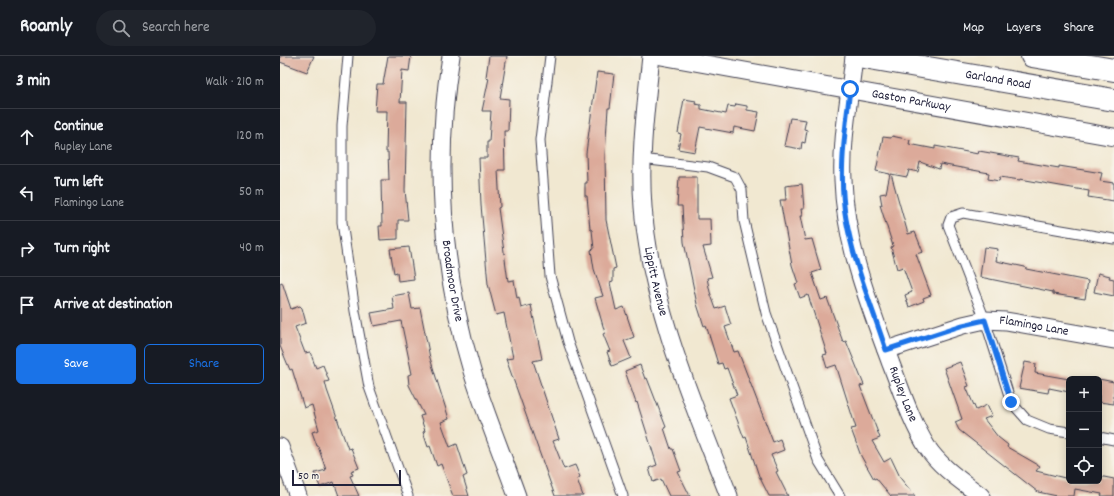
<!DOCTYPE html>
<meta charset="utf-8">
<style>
:root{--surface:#171b24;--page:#20242c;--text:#f1f3f6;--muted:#9ea1a6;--line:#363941;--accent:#1a73e8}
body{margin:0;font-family:Dekko,sans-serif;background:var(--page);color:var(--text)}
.controls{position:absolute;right:12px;bottom:12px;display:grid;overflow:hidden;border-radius:6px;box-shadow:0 2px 10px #0003}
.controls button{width:36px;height:36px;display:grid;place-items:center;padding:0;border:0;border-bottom:1px solid var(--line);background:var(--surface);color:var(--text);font:20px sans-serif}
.scale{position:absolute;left:12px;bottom:10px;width:109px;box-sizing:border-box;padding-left:4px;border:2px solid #22223b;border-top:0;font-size:11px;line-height:14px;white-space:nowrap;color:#22223b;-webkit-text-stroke:3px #f7f3e8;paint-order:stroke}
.stop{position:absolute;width:12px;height:12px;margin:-9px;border:3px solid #1a73e8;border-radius:50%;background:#fff}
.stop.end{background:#1a73e8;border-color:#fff;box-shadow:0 1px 4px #0008}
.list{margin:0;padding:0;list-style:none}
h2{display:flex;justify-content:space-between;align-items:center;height:52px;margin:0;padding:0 16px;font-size:17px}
h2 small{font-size:13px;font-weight:400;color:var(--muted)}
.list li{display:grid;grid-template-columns:26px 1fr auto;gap:12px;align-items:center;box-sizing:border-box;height:56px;padding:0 16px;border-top:1px solid var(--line)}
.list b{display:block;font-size:15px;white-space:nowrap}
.list p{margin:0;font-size:13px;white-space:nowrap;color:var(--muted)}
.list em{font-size:13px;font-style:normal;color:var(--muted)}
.actions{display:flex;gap:8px;padding:12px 16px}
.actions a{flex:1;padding:9px 0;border:1px solid var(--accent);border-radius:6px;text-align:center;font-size:14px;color:var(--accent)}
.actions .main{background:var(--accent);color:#fff}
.icon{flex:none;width:22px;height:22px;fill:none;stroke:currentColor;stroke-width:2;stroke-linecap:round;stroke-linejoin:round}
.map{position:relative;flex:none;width:834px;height:440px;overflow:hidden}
header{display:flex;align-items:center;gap:24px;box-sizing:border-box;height:56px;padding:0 20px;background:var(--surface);border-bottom:1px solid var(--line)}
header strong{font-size:19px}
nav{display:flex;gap:22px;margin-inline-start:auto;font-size:14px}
.search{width:280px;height:36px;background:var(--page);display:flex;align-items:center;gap:10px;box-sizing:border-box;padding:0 14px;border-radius:22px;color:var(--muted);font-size:15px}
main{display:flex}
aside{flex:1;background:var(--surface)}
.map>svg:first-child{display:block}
.building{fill:#dcaa9a}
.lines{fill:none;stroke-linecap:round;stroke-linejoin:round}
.lane-casing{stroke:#414052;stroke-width:11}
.street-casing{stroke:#414052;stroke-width:19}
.primary-casing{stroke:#414052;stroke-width:24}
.lane{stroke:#fff;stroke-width:9}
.street{stroke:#fff;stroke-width:17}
.primary{stroke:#fff;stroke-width:22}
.route{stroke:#1a73e8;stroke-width:5}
.labels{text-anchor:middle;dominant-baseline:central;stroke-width:3.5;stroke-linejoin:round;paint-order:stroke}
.street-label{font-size:13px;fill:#22223b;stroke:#f7f3e8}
</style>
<header>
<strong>Roamly</strong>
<div class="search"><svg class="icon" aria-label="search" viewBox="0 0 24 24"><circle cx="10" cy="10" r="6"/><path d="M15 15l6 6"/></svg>Search here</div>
<nav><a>Map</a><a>Layers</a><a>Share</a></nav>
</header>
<main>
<aside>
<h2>3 min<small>Walk · 210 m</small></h2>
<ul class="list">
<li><svg class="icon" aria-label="ahead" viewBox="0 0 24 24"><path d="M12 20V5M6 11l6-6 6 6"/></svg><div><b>Continue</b><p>Rupley Lane</p></div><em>120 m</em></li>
<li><svg class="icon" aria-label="left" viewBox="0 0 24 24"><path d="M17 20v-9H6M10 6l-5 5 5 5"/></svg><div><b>Turn left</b><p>Flamingo Lane</p></div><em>50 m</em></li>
<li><svg class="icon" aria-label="right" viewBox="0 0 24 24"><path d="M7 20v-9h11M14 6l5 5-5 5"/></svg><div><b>Turn right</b></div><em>40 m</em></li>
<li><svg class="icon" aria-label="arrive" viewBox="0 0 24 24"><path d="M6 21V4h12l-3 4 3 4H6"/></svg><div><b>Arrive at destination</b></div></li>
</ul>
<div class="actions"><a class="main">Save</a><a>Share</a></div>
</aside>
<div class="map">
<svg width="834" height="440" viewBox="0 0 834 440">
<rect width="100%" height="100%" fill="#f7f3e8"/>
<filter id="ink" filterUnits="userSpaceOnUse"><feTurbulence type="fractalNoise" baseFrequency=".025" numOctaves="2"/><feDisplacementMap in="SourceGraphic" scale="8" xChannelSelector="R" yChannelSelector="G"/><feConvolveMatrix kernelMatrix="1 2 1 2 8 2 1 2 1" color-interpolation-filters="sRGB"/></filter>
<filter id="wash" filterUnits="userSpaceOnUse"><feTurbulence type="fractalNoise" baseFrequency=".012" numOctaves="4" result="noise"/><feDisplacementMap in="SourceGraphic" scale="16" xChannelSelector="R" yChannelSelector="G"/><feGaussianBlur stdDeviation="0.9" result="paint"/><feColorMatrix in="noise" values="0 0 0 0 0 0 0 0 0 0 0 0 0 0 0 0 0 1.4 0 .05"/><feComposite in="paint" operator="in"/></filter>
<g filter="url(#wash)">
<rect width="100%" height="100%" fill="#f1e8d1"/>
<g id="blocks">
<g class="building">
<polygon points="0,0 34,0 27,16 0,6"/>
<polygon points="108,0 131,0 129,15 122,14 120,46 127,46 125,134 128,164 118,164 118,183 100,184 99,170 102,170 101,124 109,124 108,96 106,96 107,55 95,55 97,28 103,28"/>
<polygon points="209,0 227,0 220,42 229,43 228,75 224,75 225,114 218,114 220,151 218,152 228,225 234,224 237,242 239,241 241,252 251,249 262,303 253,305 279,383 273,385 284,413 295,409 300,421 297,423 303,440 275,440 226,303 233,302 224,257 216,259 208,228 201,149 199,102 207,102 207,86 209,86 211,55 202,55 209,22 206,21"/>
<polygon points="317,16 334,18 330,52 328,52 325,98 326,164 336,212 333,213 333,226 330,227 336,254 344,251 354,281 344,285 351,302 332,310 327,296 330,295 323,278 325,277 315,242 323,240 314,213 311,194 314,193 312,174 310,173 307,140 305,140 305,127 307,127 306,97"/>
<polygon points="404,43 416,45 415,48 421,49 421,53 446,58 448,50 455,51 456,48 467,50 467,54 479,56 475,75 454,71 453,77 420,71 415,96 398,93 401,78 398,77"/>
<polygon points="510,62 526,64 524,73 527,74 525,87 522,86 521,93 504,90"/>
<polygon points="612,80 630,84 629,88 655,93 655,90 698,98 699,95 739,102 738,105 779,112 779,110 822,117 820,125 834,127 834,145 808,141 809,135 740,123 740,124 720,121 719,125 708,123 709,117 660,108 659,113 640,106 638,116 629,114 627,121 611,118 628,178 635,176 643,196 636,198 651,239 643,242 644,245 629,251 625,239 632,236 623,211 617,213 611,191 613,190 600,149 602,149 600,138 606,137 610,118 596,115 603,81 611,82"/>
<polygon points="399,121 417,121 417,163 430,163 431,190 423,191 432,221 427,222 430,236 436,253 445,250 451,269 445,271 454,296 458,295 493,386 500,383 504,394 491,399 498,415 496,416 508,440 489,440 479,420 466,381 464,382 449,342 457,339 447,312 444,313 442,307 438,308 426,269 424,270 417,248 404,186 402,150 397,150"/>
<polygon points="522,128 524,153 521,153 522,160 520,160 525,184 532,183 541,214 532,217 541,244 547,242 563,286 566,285 584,329 580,330 600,382 592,385 604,406 611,402 621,423 635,440 611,440 596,422 594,423 581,400 571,373 576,372 556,309 547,312 543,299 547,298 528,239 520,242 515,228 518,227 512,209 500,144 506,144 505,130"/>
<polygon points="129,191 134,223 118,225 117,216 114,217 110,193"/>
<polygon points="704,191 718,193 716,205 745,211 746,213 808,225 805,243 773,238 773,236 700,221"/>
<polygon points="818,217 830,220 829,222 834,223 834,240 814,236"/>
<polygon points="2,226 11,253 20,250 22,252 26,267 15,271 25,297 30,296 36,312 43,309 49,325 45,326 47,334 68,393 71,392 79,412 71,415 73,419 70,420 79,440 59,440 54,426 40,431 35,417 46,414 38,390 37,390 32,376 39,374 32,349 24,352 12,313 10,314 0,290 0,227"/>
<polygon points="129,237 132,253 140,252 150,302 169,363 161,366 170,391 177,388 187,419 183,421 189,440 173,440 161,408 157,410 150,390 148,391 143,376 145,375 140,360 144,359 129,329 128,319 132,318 121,265 94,270 91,257 114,253 112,240"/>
<polygon points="680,306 689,330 686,331 696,354 707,349 712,360 704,363 718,381 728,389 727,391 760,410 756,415 789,423 789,425 819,425 819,420 834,423 834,440 821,440 822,438 795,433 794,440 777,440 758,436 679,374 675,366 682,363 664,312"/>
<polygon points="745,306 756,308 755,317 789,323 789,336 769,332 768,337 739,332"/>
<polygon points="360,309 365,323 367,322 386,371 384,372 391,393 393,393 401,415 398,416 410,440 389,440 381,423 373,426 369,412 377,409 357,346 356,347 345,315"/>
<polygon points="819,323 834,326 834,348 819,346"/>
</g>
</g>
</g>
<g filter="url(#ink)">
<use href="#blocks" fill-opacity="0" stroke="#414052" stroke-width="1"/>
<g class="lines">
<defs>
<g id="lane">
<polyline points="68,0 62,70 62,166 75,255 89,331 128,440"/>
<polyline points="270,0 260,84 270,220 288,286 343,440"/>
<polyline points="361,103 428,111 455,121 462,134 464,165 486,257 538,404 560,440"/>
<polyline points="789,376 769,373 747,364 731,346 705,264 668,169 671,161 683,157 834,183"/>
<polyline points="819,381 834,384"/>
</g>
<g id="street">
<path id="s1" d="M171,0C154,104 161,213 192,315C205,357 222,398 237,440"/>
<path id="s2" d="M371,0C366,50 359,100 363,151C371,252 413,347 449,440"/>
<path id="s3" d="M381,0L834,81"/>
<path id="s4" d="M574,0C570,41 561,83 563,124C565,188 589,248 611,308C622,336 631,365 647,391C660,411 683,426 701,440"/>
<path id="s5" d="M606,294L683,269L705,264L726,265L834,284"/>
<polyline points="0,391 18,440"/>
</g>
<g id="primary">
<path id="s6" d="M578,0L834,44"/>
<polyline points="752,0 834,14"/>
</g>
</defs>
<use href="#lane" class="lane-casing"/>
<use href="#street" class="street-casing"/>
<use href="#primary" class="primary-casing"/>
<use href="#lane" class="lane"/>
<use href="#street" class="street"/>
<use href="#primary" class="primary"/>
</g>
</g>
<g class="lines" filter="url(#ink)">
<path class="route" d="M570,33C565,76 558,120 566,163C574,208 592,251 606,294L683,269L705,264L731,346"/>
</g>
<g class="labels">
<g class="street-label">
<text stroke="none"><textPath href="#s6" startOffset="142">Garland Road</textPath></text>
<text stroke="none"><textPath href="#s3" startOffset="254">Gaston Parkway</textPath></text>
<text stroke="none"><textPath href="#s1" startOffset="226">Broadmoor Drive</textPath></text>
<text stroke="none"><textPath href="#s2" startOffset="227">Lippitt Avenue</textPath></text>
<text stroke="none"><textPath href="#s5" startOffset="153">Flamingo Lane</textPath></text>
<text stroke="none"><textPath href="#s4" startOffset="348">Rupley Lane</textPath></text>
</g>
</g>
</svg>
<div class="controls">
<button>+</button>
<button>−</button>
<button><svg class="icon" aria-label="locate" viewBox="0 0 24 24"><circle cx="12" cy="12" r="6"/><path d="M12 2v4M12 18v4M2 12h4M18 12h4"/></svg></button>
</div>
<div class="scale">50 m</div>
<div class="stop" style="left:570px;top:33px"></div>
<div class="stop end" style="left:731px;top:346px"></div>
</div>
</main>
